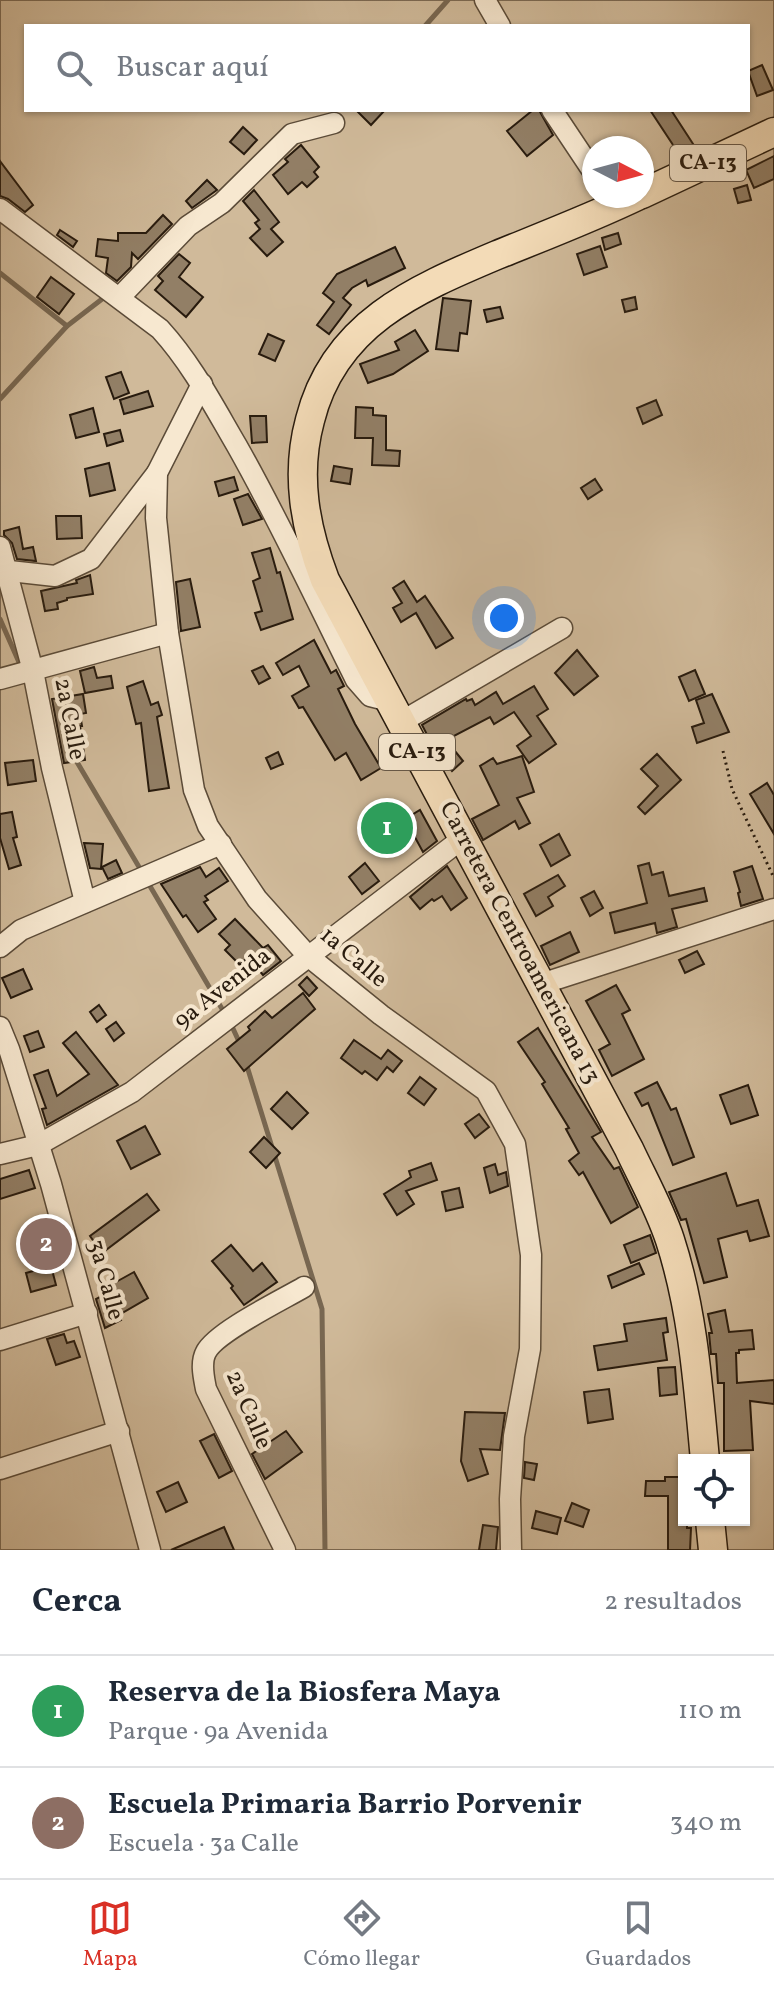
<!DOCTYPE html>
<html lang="es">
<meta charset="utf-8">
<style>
:root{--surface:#fff;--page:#f2f2f3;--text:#1f2937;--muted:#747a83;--line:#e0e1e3;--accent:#d93025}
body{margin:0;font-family:Vollkorn,serif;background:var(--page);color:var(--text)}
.controls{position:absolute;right:24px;bottom:24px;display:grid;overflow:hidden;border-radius:0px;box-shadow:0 2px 6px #0004}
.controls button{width:72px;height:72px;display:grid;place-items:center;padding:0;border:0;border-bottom:2px solid var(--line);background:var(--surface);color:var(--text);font:40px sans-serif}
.compass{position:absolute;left:582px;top:136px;width:72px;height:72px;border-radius:50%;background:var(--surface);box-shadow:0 2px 6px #0004;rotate:96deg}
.you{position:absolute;left:504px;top:618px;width:28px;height:28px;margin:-20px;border:6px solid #fff;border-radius:50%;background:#1a73e8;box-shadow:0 0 0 12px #1a73e833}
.badge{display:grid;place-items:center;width:52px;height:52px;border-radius:50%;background:var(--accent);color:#fff;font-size:26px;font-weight:700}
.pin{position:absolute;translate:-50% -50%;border:4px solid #fff;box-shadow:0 2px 8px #0006}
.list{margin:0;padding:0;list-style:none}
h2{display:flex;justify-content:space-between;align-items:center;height:104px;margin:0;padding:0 32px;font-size:34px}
h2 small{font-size:26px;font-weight:400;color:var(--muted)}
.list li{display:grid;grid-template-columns:52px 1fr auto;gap:24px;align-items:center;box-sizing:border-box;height:112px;padding:0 32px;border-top:2px solid var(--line)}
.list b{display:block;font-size:30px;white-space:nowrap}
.list p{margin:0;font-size:26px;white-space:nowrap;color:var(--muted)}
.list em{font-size:26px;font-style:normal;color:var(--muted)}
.icon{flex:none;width:44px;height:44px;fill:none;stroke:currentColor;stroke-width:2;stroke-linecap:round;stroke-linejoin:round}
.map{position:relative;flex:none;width:774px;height:1550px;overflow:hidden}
.search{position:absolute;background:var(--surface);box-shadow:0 2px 6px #0004;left:24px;right:24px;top:24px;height:88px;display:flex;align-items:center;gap:20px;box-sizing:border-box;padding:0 28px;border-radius:0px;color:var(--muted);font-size:30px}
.sheet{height:328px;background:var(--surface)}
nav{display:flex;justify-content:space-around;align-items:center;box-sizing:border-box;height:112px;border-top:2px solid var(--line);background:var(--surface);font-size:22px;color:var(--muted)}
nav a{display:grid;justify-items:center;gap:4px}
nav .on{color:var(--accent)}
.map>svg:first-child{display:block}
.green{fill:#d0ba9a;stroke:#7c6a54;stroke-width:2;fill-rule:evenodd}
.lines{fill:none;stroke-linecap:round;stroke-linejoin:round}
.stream{stroke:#786751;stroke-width:5}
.building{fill:#927f66;stroke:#281b0e;stroke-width:2}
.minor-casing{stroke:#5b4b38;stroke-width:23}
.highway-casing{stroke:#281b0e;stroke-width:31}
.path{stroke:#281b0e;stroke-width:3;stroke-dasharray:2 4;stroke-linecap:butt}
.minor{stroke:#f7e8d0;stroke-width:20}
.highway{stroke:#f3dbb7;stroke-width:28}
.labels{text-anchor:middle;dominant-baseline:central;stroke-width:8;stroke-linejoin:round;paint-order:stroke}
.shield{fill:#f7e8d0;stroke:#665848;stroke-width:2}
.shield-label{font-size:22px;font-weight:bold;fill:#281b0e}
.street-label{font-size:24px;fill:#281b0e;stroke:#f7e8d0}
</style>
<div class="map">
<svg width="774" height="1550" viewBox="0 0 774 1550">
<rect width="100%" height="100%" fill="#f3dbb7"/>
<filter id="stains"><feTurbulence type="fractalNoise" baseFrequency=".0025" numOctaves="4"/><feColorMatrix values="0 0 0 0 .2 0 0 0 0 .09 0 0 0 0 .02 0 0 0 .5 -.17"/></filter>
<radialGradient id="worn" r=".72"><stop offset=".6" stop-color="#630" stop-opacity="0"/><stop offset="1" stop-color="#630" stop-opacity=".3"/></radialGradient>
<path class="green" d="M0,0H774V1550H0ZM26,26H748V110H26ZM594,148H642V196H594ZM684,1460H744V1520H684Z"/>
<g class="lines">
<g class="stream">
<polyline points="425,26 448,0"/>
<polyline points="0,273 67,326"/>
<polyline points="0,399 67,326 106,296"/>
<polyline points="0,619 22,669"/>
<polyline points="74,757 142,872"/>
<polyline points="147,881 225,1014"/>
<polyline points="230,1022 241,1046"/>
<polyline points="246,1063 322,1309 325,1550"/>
</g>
</g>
<g class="building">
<polygon points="762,65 773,90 757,96 748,71"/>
<polygon points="356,110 385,110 371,125"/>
<polygon points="533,110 539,110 553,135 527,156 507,131"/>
<polygon points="650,110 671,110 697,150 681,157"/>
<polygon points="243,127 257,140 244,154 230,142"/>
<polygon points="301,145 319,167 314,172 318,177 307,187 302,182 288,194 273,175 288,162 285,159"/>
<polygon points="774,156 774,179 754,188 746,170"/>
<polygon points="0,161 33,205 25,212 8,199 0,196"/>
<polygon points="207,180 217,190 192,208 186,201"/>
<polygon points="747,185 751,200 738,203 734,189"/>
<polygon points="254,190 279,222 271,229 283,242 267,256 250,238 260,229 255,223 259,220 243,201"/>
<polygon points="163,215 172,224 138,259 132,253 131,267 117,281 106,273 108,258 96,256 98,239 118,241 118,233 146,233"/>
<polygon points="60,230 77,241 73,247 57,235"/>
<polygon points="618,233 621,244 605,250 602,238"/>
<polygon points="600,246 607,267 584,275 577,254"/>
<polygon points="395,247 405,268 368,286 366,280 352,288 343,298 351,305 329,334 317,325 334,302 323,293 337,274"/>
<polygon points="179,254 190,263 179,277 203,297 186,317 155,290 163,281 158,276"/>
<polygon points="51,277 74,294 59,314 37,297"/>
<polygon points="635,297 637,309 625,312 622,300"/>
<polygon points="443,298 471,301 467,334 460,333 458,351 436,349"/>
<polygon points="500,307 503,318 487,322 484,310"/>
<polygon points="415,330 428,351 393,374 368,383 360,364 399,350 395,342"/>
<polygon points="268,334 284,341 275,361 259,354"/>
<polygon points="121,372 129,393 114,399 106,377"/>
<polygon points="148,391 153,406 124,414 120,400"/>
<polygon points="656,400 662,415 643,424 637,408"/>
<polygon points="356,407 373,408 373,415 386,416 386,450 400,451 399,466 372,465 373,438 355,438"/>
<polygon points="93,408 99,432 76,438 70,415"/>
<polygon points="250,416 266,416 267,442 252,443"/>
<polygon points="120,430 123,441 107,446 104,434"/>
<polygon points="109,463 115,490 90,496 85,469"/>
<polygon points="334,466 352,469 350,484 331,481"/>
<polygon points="234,477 238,490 219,496 215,482"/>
<polygon points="595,479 602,490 588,499 581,488"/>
<polygon points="248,494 262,519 243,525 234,499"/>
<polygon points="56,516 81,516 82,538 57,539"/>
<polygon points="19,527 23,549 33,547 36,561 17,559 12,543 4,535 4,531"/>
<polygon points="270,548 277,573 280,572 293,619 261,630 255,613 262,611 253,581 260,578 252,553"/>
<polygon points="90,575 93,594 67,598 67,600 57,603 58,609 45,611 41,591 77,583 76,580"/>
<polygon points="190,579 200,627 181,631 176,582"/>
<polygon points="404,581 417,602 425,596 453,638 436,648 416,613 401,622 393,608 402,603 393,588"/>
<polygon points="314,640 331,673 336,670 344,686 338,689 355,724 381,768 361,780 346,753 335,760 303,707 299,708 292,696 309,686 299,666 283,675 276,663"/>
<polygon points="577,650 598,676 574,695 555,673"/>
<polygon points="263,666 270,678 259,684 252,671"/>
<polygon points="94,667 97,678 111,676 113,688 85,693 80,671"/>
<polygon points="695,670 705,694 689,701 679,677"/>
<polygon points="143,681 151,705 158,702 162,715 157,717 169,788 149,791 141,723 136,724 127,687"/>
<polygon points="534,686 548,709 537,716 556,744 529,763 517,746 531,736 514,712 494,724 490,717 446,740 463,761 452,771 436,752 422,725 466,699 467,701 472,699 475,705 496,692 503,704"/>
<polygon points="83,694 86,713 80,714 82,726 80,726 85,760 64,763 52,699"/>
<polygon points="712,694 729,732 697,743 692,727 704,723 696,700"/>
<polygon points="278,752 283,764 271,769 266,758"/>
<polygon points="657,754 681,780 645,814 638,807 658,786 641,769"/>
<polygon points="522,756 534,792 517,798 530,823 519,829 515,821 483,840 472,819 499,805 480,766 493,758 497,764"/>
<polygon points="33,760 36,781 8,785 5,763"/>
<polygon points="767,783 774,795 774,834 750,794"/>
<polygon points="420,810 437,841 423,852 405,819"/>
<polygon points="12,812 17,837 13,838 21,865 9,869 0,838 0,814"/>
<polygon points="559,834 570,855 551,866 540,845"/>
<polygon points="84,843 103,844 101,869 90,868"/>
<polygon points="116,860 122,873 108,879 102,867"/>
<polygon points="365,863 379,881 362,894 349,877"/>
<polygon points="649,863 652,875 663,872 669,896 704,888 707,901 672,909 677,927 657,933 655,923 615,933 610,913 647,903 638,866"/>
<polygon points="447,866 467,898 451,910 442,896 434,901 432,899 420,909 410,897"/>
<polygon points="752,866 763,899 741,906 738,893 740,892 734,872"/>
<polygon points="200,867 206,877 219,868 228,881 205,896 208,900 204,902 216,919 198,932 186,915 183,917 161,884"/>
<polygon points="558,875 565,886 548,897 553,906 536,916 524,894"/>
<polygon points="594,891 603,908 590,916 581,898"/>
<polygon points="235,919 263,948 268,945 281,961 263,975 248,957 240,965 225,950 230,945 219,934"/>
<polygon points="570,932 579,952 550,965 541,946"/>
<polygon points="697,951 704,964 685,973 679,960"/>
<polygon points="23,969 32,989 11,998 2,978"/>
<polygon points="307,977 317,988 309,996 299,985"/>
<polygon points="616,985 630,1010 622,1014 644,1059 612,1076 599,1050 610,1044 586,1001"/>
<polygon points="303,993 315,1009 244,1071 227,1049 250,1030 248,1027 265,1011 272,1018"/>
<polygon points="99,1005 106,1015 97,1022 90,1012"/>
<polygon points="116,1022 124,1033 114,1041 106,1029"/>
<polygon points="538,1028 601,1132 592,1137 614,1169 619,1167 638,1207 611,1223 583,1172 579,1175 569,1161 579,1153 566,1129 569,1128 542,1084 545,1082 518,1042"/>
<polygon points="38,1031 44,1047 30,1052 24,1036"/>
<polygon points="76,1032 118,1085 47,1125 42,1109 46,1108 34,1075 48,1070 57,1096 89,1074 63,1043"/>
<polygon points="354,1040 381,1059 388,1050 402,1061 393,1072 387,1067 377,1080 365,1071 362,1074 341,1058"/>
<polygon points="420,1077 436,1089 424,1105 408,1093"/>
<polygon points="657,1082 671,1110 676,1108 694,1157 673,1165 648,1103 642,1106 635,1093"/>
<polygon points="748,1085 758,1115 731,1124 720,1095"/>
<polygon points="287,1092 308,1113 292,1129 271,1109"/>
<polygon points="479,1114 489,1127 475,1138 465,1124"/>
<polygon points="145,1126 160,1154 131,1169 117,1141"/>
<polygon points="264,1137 280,1153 266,1168 250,1152"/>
<polygon points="431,1163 437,1180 406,1191 414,1204 397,1215 384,1194 411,1177 409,1171"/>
<polygon points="495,1164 498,1175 506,1172 508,1186 490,1193 484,1168"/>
<polygon points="29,1170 35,1188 0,1199 0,1179"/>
<polygon points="726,1173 737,1206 758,1200 769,1236 750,1241 747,1231 718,1239 727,1277 704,1283 686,1219 681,1220 669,1192"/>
<polygon points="459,1188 463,1207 446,1211 442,1192"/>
<polygon points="147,1194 159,1210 102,1253 90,1236"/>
<polygon points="650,1235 656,1253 631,1263 624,1245"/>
<polygon points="231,1245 253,1271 262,1263 277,1282 244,1305 231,1288 233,1286 212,1261"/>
<polygon points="639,1263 644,1274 612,1288 608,1276"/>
<polygon points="51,1266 56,1285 31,1292 26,1273"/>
<polygon points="134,1272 148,1298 119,1315 121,1320 105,1328 96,1299 110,1292 107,1287"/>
<polygon points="725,1310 729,1332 752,1330 754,1349 739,1350 739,1353 736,1353 737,1383 774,1380 774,1404 750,1401 753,1450 724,1451 724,1383 718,1383 716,1354 711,1354 709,1333 712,1333 708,1314"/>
<polygon points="666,1318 668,1332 663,1333 667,1360 598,1370 594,1346 627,1341 624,1324"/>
<polygon points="64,1334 67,1343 74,1341 80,1357 56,1365 47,1339"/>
<polygon points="675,1367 677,1394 660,1396 658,1368"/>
<polygon points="609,1389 613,1419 588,1423 584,1392"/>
<polygon points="465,1412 505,1413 500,1450 480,1449 488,1474 468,1481 461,1461"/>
<polygon points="286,1431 302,1452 265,1479 252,1454"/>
<polygon points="214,1434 232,1471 219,1478 200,1441"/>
<polygon points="525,1462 537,1464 534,1480 524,1478"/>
<polygon points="665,1477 684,1477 684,1520 687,1520 687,1528 691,1528 690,1550 668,1550 668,1496 645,1496 646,1481 665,1481"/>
<polygon points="178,1482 187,1502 166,1512 157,1492"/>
<polygon points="572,1503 589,1510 583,1527 565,1521"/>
<polygon points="536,1511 561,1518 557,1534 532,1528"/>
<polygon points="483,1525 498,1527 496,1550 479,1550"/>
<polygon points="224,1527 234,1550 171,1550"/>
</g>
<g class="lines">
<defs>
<g id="minor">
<polyline points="485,0 500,26"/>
<polyline points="552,110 594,173"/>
<path d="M0,209L160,329C192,364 213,405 237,446C280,522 317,602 356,680L370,696L390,701"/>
<polyline points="120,297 188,226 222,203 292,134 334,123"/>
<polyline points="202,384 157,473 156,518 168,633 194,790 208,826 257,899 308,956 381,1015 486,1091 515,1144 531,1255 530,1349 514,1436 510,1499 511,1550"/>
<polyline points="0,547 33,671 52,768 85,902"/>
<polyline points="0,570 55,576 91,559 157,473"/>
<polyline points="0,679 168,633"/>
<polyline points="401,722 562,628"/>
<polyline points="0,947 21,930 221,844"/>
<polyline points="541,984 774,909"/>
<polyline points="0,1027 9,1049 51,1184 150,1550"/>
<polyline points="0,1154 38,1145 132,1092 463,838"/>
<polyline points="0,1340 87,1313"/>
<polyline points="0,1469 119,1431"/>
<path d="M285,1550L206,1389C204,1378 200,1363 206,1352C216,1332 282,1300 304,1287"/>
</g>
<g id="highway">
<polyline points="642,194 774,132"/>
<path d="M637,196C591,218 544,236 497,255C414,290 334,324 310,420C295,475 305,528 325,580L629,1149C643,1179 660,1209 670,1240C693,1311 698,1385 705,1460"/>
<polyline points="710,1520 713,1550"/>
</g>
</defs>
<use href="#minor" class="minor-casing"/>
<use href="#highway" class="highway-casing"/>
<polyline class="path" points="723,751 732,789 774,878"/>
<use href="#minor" class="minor"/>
<use href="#highway" class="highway"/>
</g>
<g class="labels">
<g class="shield">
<rect x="670" y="145" width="76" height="36" rx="6"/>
<rect x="379" y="734" width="76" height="36" rx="6"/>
</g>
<g class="shield-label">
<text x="708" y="163">CA-13</text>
<text x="417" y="752">CA-13</text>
</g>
<g class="street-label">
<text transform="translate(69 719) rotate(79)">2a Calle</text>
<text transform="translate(519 943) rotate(62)">Carretera Centroamericana 13</text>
<text transform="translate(353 958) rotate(40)">1a Calle</text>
<text transform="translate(223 989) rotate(-38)">9a Avenida</text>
<text transform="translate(105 1280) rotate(75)">3a Calle</text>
<text transform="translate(248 1410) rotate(67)">2a Calle</text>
</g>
</g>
<rect width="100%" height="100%" filter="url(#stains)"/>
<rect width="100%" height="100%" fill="url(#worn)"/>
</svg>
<div class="controls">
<button><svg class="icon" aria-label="locate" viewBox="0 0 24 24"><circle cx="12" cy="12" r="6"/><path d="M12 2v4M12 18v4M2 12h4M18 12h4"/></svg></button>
</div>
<svg class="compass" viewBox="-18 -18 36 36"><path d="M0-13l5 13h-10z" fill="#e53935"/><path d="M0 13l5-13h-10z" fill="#747a83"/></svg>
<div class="you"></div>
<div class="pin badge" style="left:387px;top:828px;background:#2e9e5b">1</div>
<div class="pin badge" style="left:46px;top:1244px;background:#8d6e63">2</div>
<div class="search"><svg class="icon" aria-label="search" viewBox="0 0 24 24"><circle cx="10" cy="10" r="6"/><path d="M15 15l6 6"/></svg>Buscar aquí</div>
</div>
<section class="sheet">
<h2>Cerca<small>2 resultados</small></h2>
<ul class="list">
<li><span class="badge" style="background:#2e9e5b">1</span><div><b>Reserva de la Biosfera Maya</b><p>Parque · 9a Avenida</p></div><em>110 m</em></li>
<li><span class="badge" style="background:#8d6e63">2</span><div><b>Escuela Primaria Barrio Porvenir</b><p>Escuela · 3a Calle</p></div><em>340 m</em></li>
</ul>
</section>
<nav>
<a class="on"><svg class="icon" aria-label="map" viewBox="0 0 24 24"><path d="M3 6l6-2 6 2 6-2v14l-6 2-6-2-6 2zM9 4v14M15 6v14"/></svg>Mapa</a>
<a><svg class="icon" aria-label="directions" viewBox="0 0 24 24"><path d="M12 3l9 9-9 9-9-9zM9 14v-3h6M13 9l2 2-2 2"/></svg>Cómo llegar</a>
<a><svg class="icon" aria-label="saved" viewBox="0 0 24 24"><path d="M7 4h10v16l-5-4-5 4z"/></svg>Guardados</a>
</nav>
